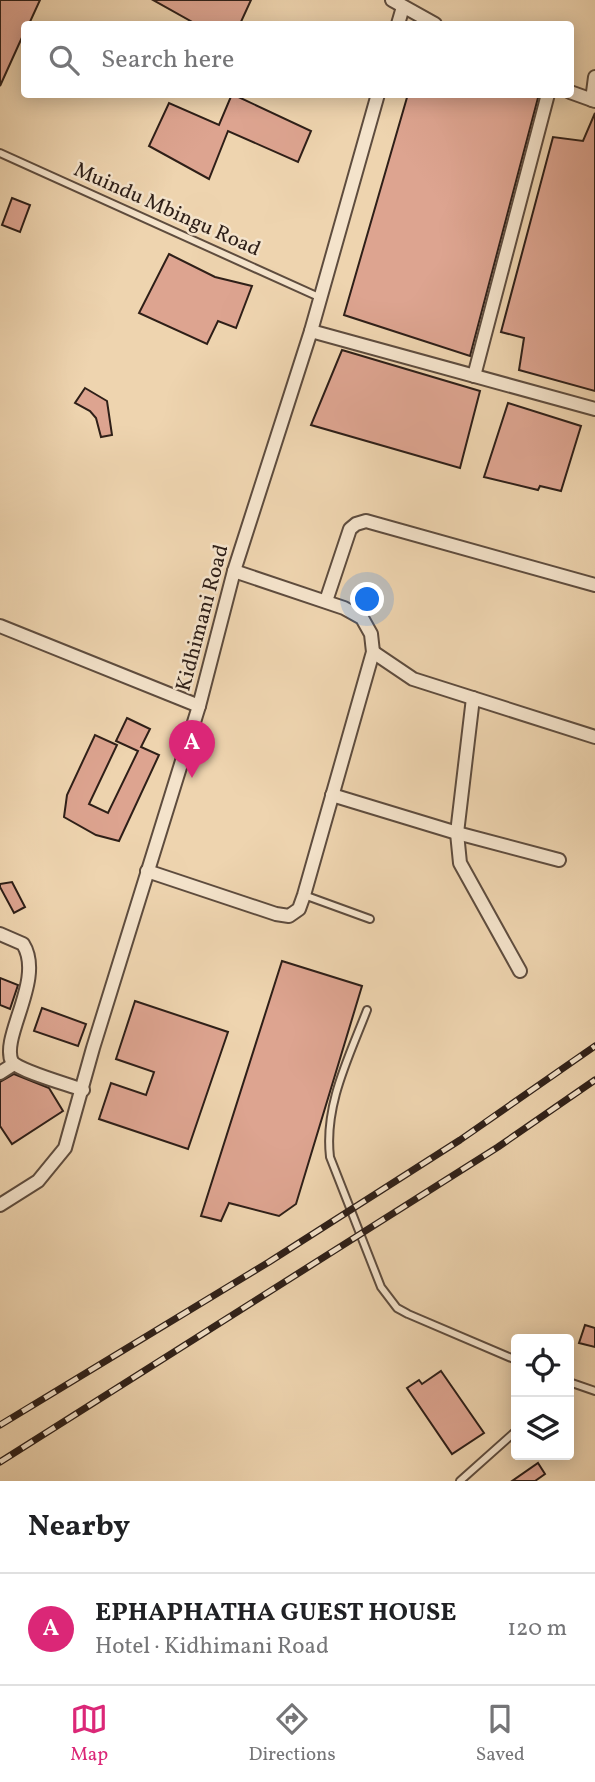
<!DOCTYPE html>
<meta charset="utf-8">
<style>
:root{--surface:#fff;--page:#f6f6f6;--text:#202124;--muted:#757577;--line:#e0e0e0;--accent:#db2777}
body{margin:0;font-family:Vollkorn,serif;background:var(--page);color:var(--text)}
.controls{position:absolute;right:21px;bottom:21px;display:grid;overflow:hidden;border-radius:7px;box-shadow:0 4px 18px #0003}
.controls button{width:63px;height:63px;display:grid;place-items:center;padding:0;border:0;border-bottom:2px solid var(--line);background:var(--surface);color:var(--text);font:35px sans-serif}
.you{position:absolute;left:368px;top:600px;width:24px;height:24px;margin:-18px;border:5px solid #fff;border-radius:50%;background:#1a73e8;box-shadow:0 0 0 10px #1a73e833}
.badge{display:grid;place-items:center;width:46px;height:46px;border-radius:50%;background:var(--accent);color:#fff;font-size:23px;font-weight:700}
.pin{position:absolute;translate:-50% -58px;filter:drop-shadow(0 2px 4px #0008)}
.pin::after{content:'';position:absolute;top:37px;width:24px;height:21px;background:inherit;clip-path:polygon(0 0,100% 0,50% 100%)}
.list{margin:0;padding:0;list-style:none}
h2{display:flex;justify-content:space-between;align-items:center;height:91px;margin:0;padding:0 28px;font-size:30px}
h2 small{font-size:23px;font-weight:400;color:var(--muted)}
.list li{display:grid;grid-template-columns:46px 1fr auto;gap:21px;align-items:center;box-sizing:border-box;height:112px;padding:0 28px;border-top:2px solid var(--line)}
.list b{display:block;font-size:26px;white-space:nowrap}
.list p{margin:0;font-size:23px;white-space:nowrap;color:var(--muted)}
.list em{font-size:23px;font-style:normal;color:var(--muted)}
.icon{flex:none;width:38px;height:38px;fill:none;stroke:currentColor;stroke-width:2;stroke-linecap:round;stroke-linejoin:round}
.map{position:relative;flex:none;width:595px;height:1481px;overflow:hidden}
.search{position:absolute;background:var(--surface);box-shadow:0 4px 18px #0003;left:21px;right:21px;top:21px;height:77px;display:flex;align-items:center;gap:18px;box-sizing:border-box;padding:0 24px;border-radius:7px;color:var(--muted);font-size:26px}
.sheet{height:203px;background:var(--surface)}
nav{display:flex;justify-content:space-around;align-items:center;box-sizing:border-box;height:98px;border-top:2px solid var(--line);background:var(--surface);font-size:19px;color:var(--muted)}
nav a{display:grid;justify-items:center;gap:4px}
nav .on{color:var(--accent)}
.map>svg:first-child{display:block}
.building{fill:#dda490;stroke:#2e1f18;stroke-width:2}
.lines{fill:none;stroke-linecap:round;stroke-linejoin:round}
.service-casing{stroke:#5e4c3e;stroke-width:10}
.minor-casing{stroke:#5e4c3e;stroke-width:16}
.service{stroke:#f4e3cb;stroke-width:6}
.minor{stroke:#f4e3cb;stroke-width:12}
.rail-casing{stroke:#2e1f18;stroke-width:7}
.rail{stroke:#f4e3cb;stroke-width:4.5;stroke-dasharray:13;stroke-linecap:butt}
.labels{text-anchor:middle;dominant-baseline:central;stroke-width:5;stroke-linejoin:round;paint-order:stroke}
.street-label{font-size:21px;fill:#2e1f18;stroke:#f4e3cb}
</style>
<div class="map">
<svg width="595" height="1481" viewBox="0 0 595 1481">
<rect width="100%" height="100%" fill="#eed4af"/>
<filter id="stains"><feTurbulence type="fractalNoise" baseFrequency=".00286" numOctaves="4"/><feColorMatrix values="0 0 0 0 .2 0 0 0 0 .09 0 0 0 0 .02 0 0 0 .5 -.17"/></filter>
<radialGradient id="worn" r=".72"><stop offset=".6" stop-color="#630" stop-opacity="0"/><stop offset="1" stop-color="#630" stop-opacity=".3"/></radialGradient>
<g class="building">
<polygon points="0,0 40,0 29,24 24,24 24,33 0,86"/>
<polygon points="153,0 251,0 240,24 196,24"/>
<polygon points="232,94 311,131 298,162 228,131 209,179 149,146 169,103 219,125"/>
<polygon points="408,94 539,94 470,356 344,315"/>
<polygon points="595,113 595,391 519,370 524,338 501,332 553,137 583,141"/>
<polygon points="12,198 30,205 20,232 2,225"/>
<polygon points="169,254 215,277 252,286 236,328 218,321 207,344 139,313"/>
<polygon points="342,350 480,391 460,468 311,425"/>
<polygon points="85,388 107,401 112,435 101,437 96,418 90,411 75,403"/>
<polygon points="508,403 581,426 561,491 540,486 538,490 484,477"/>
<polygon points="127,718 150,729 141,747 159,755 119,841 96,835 64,817 67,795 95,735 117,745 89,804 108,813 138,751 116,741"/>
<polygon points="12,882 25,907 14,913 0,887 0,884"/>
<polygon points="282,961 362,986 296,1204 279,1216 229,1203 221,1221 201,1216"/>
<polygon points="0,978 18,985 10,1009 0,1005"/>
<polygon points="135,1001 228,1032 188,1149 99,1119 111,1083 146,1095 154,1072 116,1059"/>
<polygon points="42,1008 86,1024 78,1046 34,1031"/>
<polygon points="14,1074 49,1088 63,1111 12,1144 0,1126 0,1082"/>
<polygon points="585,1325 595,1328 595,1347 579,1343"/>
<polygon points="441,1371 484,1433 452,1454 407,1388 419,1380 422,1384"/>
<polygon points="538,1463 545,1474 535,1481 512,1481"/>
</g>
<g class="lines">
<defs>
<g id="service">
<polyline points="0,153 321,298"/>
<polyline points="304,895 370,919"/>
<path d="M367,1010C349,1057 324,1105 330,1157L381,1287L397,1308L408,1314L516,1360"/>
<polyline points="569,1382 595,1391"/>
<polyline points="460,1481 516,1431"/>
</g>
<g id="minor">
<polyline points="392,0 435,24"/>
<polyline points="398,24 403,7"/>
<polyline points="570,92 595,101"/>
<polyline points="592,100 595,77"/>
<polyline points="311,331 595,409"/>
<polyline points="474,376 548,94"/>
<polyline points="326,601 350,529 356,524 366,521 595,585"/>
<polyline points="0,626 199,706"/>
<polyline points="373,652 413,679 595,737"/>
<polyline points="473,698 457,833 460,863 520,971"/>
<polyline points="332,795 457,833 559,860"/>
<polyline points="147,871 276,914 289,916 299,909 304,895 373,652 371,634 362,618 344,608 234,571"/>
<path d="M0,934L23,944C45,979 0,1037 12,1062C22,1072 67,1084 83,1090"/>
<polyline points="0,1073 14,1064"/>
<polyline points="0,1205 38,1181 65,1148 93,1048 199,706 234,571 311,331 378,94"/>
</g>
</defs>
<use href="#service" class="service-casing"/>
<use href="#minor" class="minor-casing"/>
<use href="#service" class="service"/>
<use href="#minor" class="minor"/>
<defs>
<g id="rail">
<polyline points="0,1425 269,1262 460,1140 595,1046"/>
<polyline points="0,1462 498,1147 595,1080"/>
</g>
</defs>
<use href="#rail" class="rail-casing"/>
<use href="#rail" class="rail"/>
</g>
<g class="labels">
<g class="street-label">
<text transform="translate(167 210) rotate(24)">Muindu Mbingu Road</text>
<text transform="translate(203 618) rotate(-75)">Kidhimani Road</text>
</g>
</g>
<rect width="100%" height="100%" filter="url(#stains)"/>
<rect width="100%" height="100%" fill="url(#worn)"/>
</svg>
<div class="controls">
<button><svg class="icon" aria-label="locate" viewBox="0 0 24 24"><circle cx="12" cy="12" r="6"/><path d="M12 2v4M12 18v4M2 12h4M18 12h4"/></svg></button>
<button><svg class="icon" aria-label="layers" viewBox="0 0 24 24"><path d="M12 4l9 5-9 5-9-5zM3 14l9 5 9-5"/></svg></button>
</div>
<div class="you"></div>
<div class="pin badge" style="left:192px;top:778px">A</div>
<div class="search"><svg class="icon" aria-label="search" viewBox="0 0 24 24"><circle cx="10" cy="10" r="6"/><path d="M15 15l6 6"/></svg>Search here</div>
</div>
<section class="sheet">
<h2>Nearby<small></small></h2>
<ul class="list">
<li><span class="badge">A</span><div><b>EPHAPHATHA GUEST HOUSE</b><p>Hotel · Kidhimani Road</p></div><em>120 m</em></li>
</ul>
</section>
<nav>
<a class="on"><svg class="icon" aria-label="map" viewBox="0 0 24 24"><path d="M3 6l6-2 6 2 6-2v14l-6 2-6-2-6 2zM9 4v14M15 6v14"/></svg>Map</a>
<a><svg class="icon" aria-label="directions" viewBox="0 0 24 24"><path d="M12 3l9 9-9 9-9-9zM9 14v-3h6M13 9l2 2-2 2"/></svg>Directions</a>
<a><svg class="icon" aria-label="saved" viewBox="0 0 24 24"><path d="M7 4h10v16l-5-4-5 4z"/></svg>Saved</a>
</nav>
